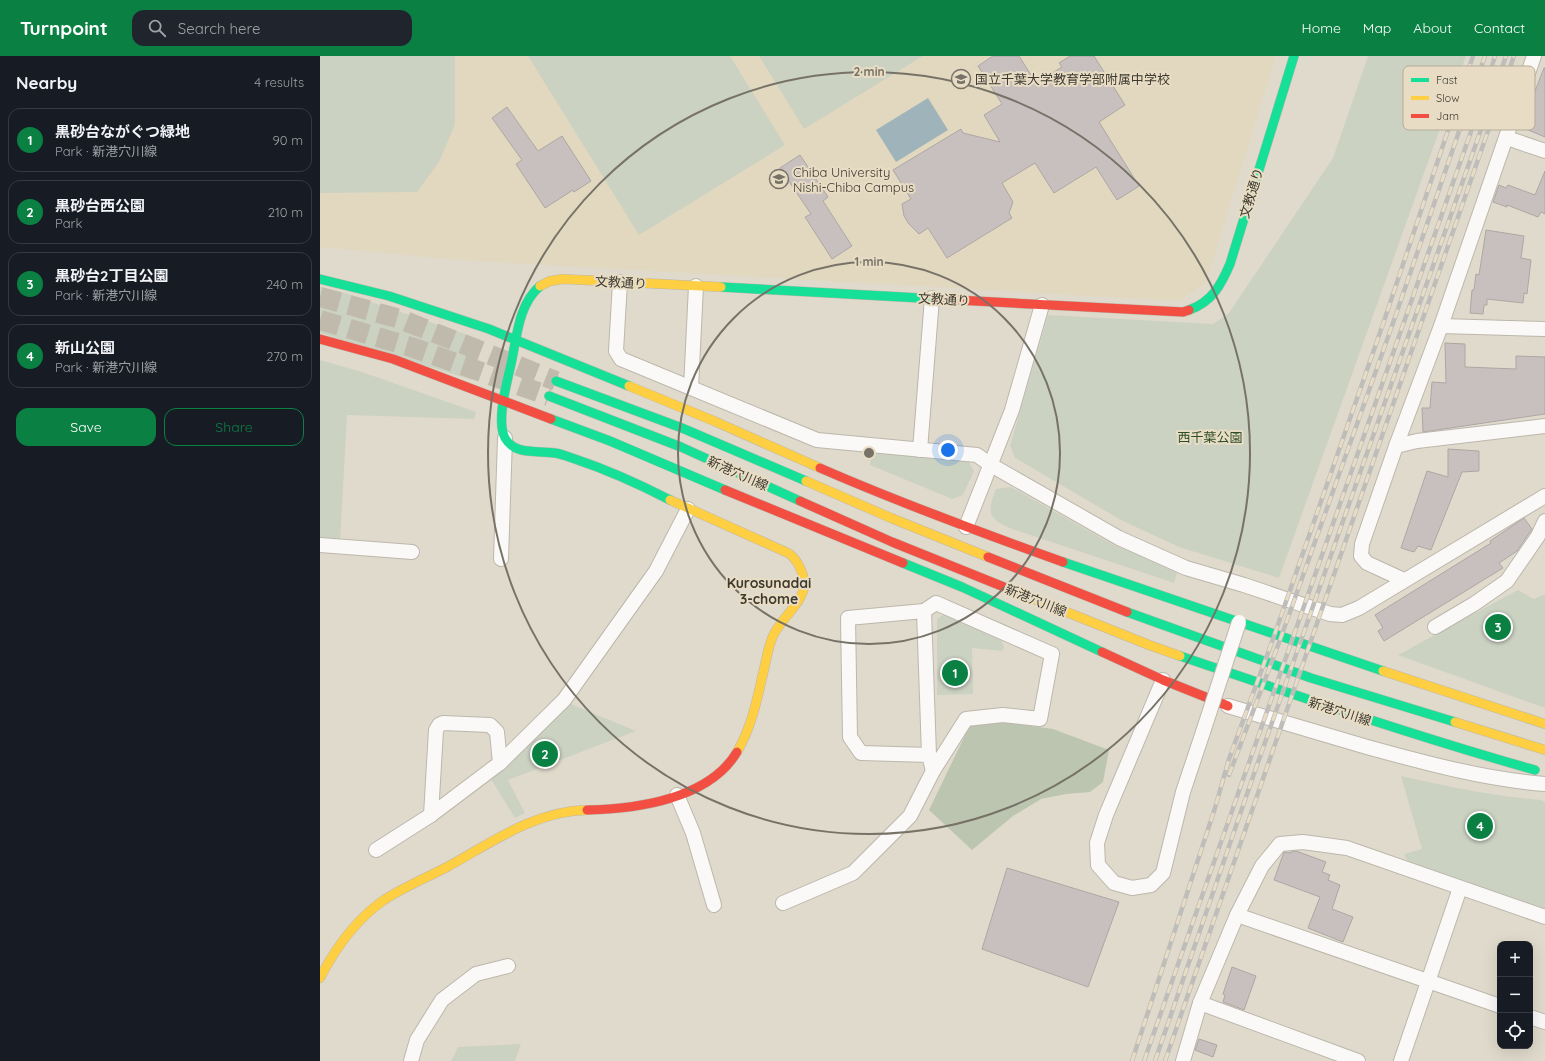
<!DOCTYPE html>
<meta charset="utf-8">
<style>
:root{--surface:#171b24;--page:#20242c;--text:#f1f3f6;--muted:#9ea1a6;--line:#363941;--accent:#0b8043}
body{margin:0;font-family:Quicksand,"Noto Sans JP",sans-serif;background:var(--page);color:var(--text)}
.controls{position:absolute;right:12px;bottom:12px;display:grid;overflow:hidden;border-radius:8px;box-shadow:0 4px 16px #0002}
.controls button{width:36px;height:36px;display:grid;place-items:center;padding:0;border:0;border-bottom:1px solid var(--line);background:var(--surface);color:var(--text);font:20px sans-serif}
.you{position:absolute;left:628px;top:394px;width:14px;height:14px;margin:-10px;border:3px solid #fff;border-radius:50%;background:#1a73e8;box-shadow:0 0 0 6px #1a73e833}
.badge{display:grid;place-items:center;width:26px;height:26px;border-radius:50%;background:var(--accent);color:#fff;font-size:13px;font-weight:700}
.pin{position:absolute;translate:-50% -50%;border:2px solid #fff;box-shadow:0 1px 4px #0006}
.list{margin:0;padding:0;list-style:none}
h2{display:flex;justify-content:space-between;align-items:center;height:52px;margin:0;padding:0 16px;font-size:17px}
h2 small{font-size:13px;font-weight:400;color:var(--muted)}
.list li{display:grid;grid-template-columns:26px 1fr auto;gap:12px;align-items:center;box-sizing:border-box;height:64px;margin:0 8px 8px;padding:0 8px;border:1px solid var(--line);border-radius:12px}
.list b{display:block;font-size:15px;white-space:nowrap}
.list p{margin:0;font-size:13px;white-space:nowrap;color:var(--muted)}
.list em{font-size:13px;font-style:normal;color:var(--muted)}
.actions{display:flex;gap:8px;padding:12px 16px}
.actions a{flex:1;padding:9px 0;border:1px solid var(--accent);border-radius:12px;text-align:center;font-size:14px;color:var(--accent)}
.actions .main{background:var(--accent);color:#fff}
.icon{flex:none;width:22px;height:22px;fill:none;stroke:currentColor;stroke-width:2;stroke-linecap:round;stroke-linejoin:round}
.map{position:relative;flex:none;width:1225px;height:1005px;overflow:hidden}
header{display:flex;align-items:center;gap:24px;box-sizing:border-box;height:56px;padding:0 20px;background:var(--accent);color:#fff}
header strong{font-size:19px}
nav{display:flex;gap:22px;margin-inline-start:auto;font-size:14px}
.search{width:280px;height:36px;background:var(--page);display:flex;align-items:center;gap:10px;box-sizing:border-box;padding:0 14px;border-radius:12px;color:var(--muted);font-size:15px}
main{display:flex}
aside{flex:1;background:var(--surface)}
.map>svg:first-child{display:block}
.built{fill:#e2d8bf}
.green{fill:#ccd2c2}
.forest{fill:#bcc5b0}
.water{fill:#9fb4ba}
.building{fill:#c7c0be;stroke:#ada7a4}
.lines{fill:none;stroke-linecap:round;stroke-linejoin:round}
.secondary-tunnel{stroke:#c0baad;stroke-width:20;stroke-dasharray:20 10;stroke-linecap:butt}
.street-casing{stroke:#bcb7ac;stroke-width:16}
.fast-casing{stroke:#bcb7ac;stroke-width:10}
.slow-casing{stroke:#bcb7ac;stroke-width:10}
.jam-casing{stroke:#bcb7ac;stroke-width:10}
.street{stroke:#faf9f7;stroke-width:14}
.fast{stroke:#16e098;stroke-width:9}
.slow{stroke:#ffcf43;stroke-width:9}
.jam{stroke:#f24e42;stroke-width:9}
.rail-casing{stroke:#bfbdba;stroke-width:4.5}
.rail{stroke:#e8ddc4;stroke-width:3;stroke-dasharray:9;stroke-linecap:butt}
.street-bridge-casing{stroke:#bcb7ac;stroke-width:16;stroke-linecap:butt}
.street-bridge{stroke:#faf9f7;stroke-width:14}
.ring{fill:none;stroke:#777267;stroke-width:2}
.labels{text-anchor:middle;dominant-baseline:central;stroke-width:4;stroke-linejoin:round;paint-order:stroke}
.poi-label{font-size:13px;fill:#3e3a30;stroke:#e8ddc4;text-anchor:start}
.street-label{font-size:13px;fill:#3e3a30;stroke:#e8ddc4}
.park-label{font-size:13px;fill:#2e4e29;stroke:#e8ddc4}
.neighbourhood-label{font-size:14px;font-weight:bold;fill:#3e3a30;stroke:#e8ddc4}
.key{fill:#e8ddc4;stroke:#b5ac98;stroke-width:1}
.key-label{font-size:11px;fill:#3e3a30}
.centre{fill:#777267;stroke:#e8ddc4;stroke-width:2}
.ring-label{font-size:12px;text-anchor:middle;font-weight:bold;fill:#777267;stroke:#e8ddc4;stroke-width:4;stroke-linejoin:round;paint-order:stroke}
</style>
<header>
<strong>Turnpoint</strong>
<div class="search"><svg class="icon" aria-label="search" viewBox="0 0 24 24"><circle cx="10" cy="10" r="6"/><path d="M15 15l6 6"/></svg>Search here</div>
<nav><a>Home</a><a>Map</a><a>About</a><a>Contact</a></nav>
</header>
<main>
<aside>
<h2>Nearby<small>4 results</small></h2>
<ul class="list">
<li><span class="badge">1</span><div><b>黒砂台ながぐつ緑地</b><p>Park · 新港穴川線</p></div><em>90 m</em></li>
<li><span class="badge">2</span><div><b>黒砂台西公園</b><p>Park</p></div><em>210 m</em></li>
<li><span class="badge">3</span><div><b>黒砂台2丁目公園</b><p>Park · 新港穴川線</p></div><em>240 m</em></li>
<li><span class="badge">4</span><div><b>新山公園</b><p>Park · 新港穴川線</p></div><em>270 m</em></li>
</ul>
<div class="actions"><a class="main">Save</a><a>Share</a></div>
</aside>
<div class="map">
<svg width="1225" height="1005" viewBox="0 0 1225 1005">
<rect width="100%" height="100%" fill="#e0dacc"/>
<polygon class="built" points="0,0 956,0 886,227 859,245 139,204 0,191"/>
<g class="green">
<polygon points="0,0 135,0 135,68 119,106 97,136 0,137"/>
<polygon points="208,0 410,0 465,89 319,179"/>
<polygon points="439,0 603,0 484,73"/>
<polygon points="1048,0 1146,0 959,522 859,491 801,464 695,402 690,390 728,259 893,268 909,257 1013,102"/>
<polygon points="0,231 19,235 160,283 152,324 0,277"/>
<polygon points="0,304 42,316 156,356 154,363 27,359 20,487 0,485"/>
<polygon points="552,393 646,401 654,415 643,439 632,443 550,409"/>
<path d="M691,431L792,488L858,514L854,527L692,473C669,463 666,458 676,433Z"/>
<polygon points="1198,534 1214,543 1225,538 1225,652 1078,599"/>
<polygon points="624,558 680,582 684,590 683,595 652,592 653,638 617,639 617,563"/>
<polygon points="246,646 316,675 188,724 205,757 195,762 169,720"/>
<path d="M1081,720C1129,731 1173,740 1221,744L1225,746V852L1223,853L1090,807L1085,801L1084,798L1102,793Z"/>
<polygon points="201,988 195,1005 131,1005 138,991"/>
</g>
<polygon class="forest" points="668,664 733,673 789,694 783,726 770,736 746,738 721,743 693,760 652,794 609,754 651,667"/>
<polygon class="water" points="608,42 628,74 576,106 556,74"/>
<g class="building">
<polygon points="673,0 699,0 716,27 742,11 739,7 750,0 774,0 805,49 779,66 819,130 797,144 776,111 734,137 715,107 682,127 693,146 689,157 692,162 627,202 608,172 599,178 589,168 584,160 582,148 591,143 573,114 641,73 643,77 680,86 664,59 682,48 658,10"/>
<polygon points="1224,12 1225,12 1225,81 1201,71"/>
<polygon points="187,51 218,95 242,80 271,125 254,136 253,134 225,152 196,108 202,104 172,62"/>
<polygon points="480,99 508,141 503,145 532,190 512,203 485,161 491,158 460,112"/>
<polygon points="1225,115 1225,158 1221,156 1218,161 1187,149 1187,151 1173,146 1179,129 1186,132 1188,129 1215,139"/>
<polygon points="1166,174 1204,180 1201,202 1211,204 1207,238 1204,237 1203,247 1167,243 1167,249 1164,249 1163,258 1150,257 1152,234 1154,234 1156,218 1159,219"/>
<polygon points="1125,287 1145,288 1145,311 1196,313 1196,300 1225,301 1225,358 1103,376 1102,352 1110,352 1112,326 1126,327"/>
<polygon points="1128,393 1159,395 1159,415 1142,416 1111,494 1098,490 1094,496 1081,492 1107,415 1128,421"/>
<polygon points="1204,462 1212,473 1197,495 1179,507 1183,512 1064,585 1058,575 1063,572 1055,559 1171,487 1170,485"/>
<polygon points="976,795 1006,806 1002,816 1010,819 1008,824 1020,829 1012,853 1033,861 1023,886 988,872 1000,841 954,824 964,796 971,797 971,796"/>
<polygon points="687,812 799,846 768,931 662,893"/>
<polygon points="912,911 936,920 924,954 903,946 905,939 903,938"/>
<polygon points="879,983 897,989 893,1001 875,994"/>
</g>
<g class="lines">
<g class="secondary-tunnel">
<polyline points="0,241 80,263 236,325"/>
<polyline points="0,264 91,291 229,340"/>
</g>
<defs>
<g id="street">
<polyline points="1187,82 1225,95"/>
<polyline points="300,226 296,295 301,303 497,384 657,399 671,409 799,482 866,512 924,529 1010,558 1022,559 1039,552 1225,440"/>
<polyline points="1121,270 1225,273"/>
<polyline points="371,332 376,230"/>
<polyline points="1076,390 1097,385 1225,370"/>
<polyline points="600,394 612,242"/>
<polyline points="646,471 692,354 722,249"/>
<polyline points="0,489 92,496"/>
<polyline points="181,503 185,382"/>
<polyline points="1084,524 1047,507 1041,500 1042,488 1076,390 1121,270 1214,0"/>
<polyline points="604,555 616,547 732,598 720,663 683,659 646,663 613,715"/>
<polyline points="1115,571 1154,548 1187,525 1218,480 1225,465"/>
<polyline points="843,624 786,759 777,787 778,809 794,827 812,832 831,829 843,817 863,736 883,676"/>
<path d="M908,650C954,664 1001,677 1047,691C1105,707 1164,723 1225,728"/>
<polyline points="357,739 373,777 394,849"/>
<polyline points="111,759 116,674 119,669 123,667 170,669 177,676 180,707"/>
<polyline points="56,794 111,759 180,707 244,644 336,515 368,453"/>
<polyline points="463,847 533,817 590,760 613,715 609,699 604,555 528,562 530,681 541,697 609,699"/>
<polyline points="917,859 1180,950"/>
<polyline points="880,947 1038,1005"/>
<polyline points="1210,961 1225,966"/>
<polyline points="91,1005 97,984 122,944 156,918 188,910"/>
<polyline points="863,1005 880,947 917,859 942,810 960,788 983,786 1027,792 1225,861"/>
<polyline points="1081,1005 1140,832"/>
</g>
<g id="fast">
<polyline points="0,223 69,240 169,273 309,330"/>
<path d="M220,230C198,249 197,281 191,308C187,326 176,365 185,382C195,400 219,394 235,397C242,398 249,401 255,403C288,414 319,428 350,444"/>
<polyline points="401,231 618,243"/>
<path d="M869,254C892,246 901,229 910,208L974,0"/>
<polyline points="236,325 362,372 486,425"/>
<polyline points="229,340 361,391 480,445"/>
<polyline points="231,363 290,385 405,434"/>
<polyline points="743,506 1063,615"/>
<polyline points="583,507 642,531 782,596"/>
<polyline points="807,556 991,622 1135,666"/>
<path d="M860,600C978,640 1095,680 1215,714"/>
</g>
<g id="slow">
<polyline points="220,230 230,225 243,223 401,231"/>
<polyline points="309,330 394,365 500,412"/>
<polyline points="486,425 571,462 668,501"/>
<path d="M350,444L468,497C478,503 485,520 484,531C482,547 460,564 453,580C449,589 447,599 445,609C438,638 433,669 417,696"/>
<polyline points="699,537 829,589 860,600"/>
<polyline points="1063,615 1225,668"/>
<polyline points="1135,666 1225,694"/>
<path d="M0,922C16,891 35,864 64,844C84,831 106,822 127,811C171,787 214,755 267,754"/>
</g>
<g id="jam">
<polyline points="618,243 863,256 869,254"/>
<polyline points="0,283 73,303 231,363"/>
<path d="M500,412C580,447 662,477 743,506"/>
<polyline points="405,434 583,507"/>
<polyline points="480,445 572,486 699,537"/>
<polyline points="668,501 807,556"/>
<polyline points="782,596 843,624 908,650"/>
<path d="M267,754C317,753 389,743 417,696"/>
</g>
</defs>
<use href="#street" class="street-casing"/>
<use href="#fast" class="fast-casing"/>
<use href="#slow" class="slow-casing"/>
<use href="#jam" class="jam-casing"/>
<use href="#street" class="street"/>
<use href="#fast" class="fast"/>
<use href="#slow" class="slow"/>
<use href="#jam" class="jam"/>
<defs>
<g id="rail">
<polyline points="909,719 960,584 1073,267 1165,0"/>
<polyline points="812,1005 895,752 909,703 953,583 1063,268 1153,0"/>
<polyline points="824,1005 1160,50 1175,0"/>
<polyline points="835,1005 936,712 1169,51 1186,0"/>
<polyline points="845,1005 1194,0"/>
</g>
</defs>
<use href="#rail" class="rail-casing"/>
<use href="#rail" class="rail"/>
<defs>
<polyline id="street-bridge" points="883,676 919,566"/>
</defs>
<use href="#street-bridge" class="street-bridge-casing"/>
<use href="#street-bridge" class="street-bridge"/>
</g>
<g class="ring">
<circle cx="549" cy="397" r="191"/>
<circle cx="549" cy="397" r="381"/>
</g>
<defs>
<symbol id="school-ring" viewBox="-11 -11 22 22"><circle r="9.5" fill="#e8ddc4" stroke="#777267" stroke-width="1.5"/><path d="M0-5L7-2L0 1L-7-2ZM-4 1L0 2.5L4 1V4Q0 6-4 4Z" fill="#777267"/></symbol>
<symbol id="university-ring" viewBox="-11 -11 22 22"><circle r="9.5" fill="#e8ddc4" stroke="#777267" stroke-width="1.5"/><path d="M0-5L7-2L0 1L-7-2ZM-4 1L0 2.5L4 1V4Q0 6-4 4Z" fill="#777267"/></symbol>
</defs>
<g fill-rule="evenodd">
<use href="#school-ring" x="630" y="12" width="22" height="22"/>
<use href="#university-ring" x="448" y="112" width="22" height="22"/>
</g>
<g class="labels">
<g class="poi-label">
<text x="655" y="23">国立千葉大学教育学部附属中学校</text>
<text x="473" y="116">Chiba University<tspan x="473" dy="15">Nishi-Chiba Campus</tspan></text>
</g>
<g class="street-label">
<text transform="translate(931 137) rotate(-73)">文教通り</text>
<text transform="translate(301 226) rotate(3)">文教通り</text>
<text transform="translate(624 243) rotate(3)">文教通り</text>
<text transform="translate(418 417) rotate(24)">新港穴川線</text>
<text transform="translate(716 544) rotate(22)">新港穴川線</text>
<text transform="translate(1020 655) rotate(18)">新港穴川線</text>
</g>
<g class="park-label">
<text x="890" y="381">西千葉公園</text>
</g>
<g class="neighbourhood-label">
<text x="449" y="527">Kurosunadai<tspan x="449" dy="16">3-chome</tspan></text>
</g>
</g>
<rect x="1083" y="10" width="132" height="64" rx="6" class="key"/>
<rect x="1091" y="22" width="18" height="4" fill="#16e098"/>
<rect x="1091" y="40" width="18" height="4" fill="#ffcf43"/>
<rect x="1091" y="58" width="18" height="4" fill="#f24e42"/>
<g class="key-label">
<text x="1116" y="28">Fast</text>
<text x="1116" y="46">Slow</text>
<text x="1116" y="64">Jam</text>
</g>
<circle cx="549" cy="397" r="6" class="centre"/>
<g class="ring-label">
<text x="549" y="20">2 min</text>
<text x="549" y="210">1 min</text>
</g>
</svg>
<div class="controls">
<button>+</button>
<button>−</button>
<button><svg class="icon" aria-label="locate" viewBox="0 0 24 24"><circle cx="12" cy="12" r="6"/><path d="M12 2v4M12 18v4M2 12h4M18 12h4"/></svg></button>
</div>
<div class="you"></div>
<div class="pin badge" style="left:635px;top:617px">1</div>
<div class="pin badge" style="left:225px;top:698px">2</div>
<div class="pin badge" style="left:1178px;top:571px">3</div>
<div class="pin badge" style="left:1160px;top:770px">4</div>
</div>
</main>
